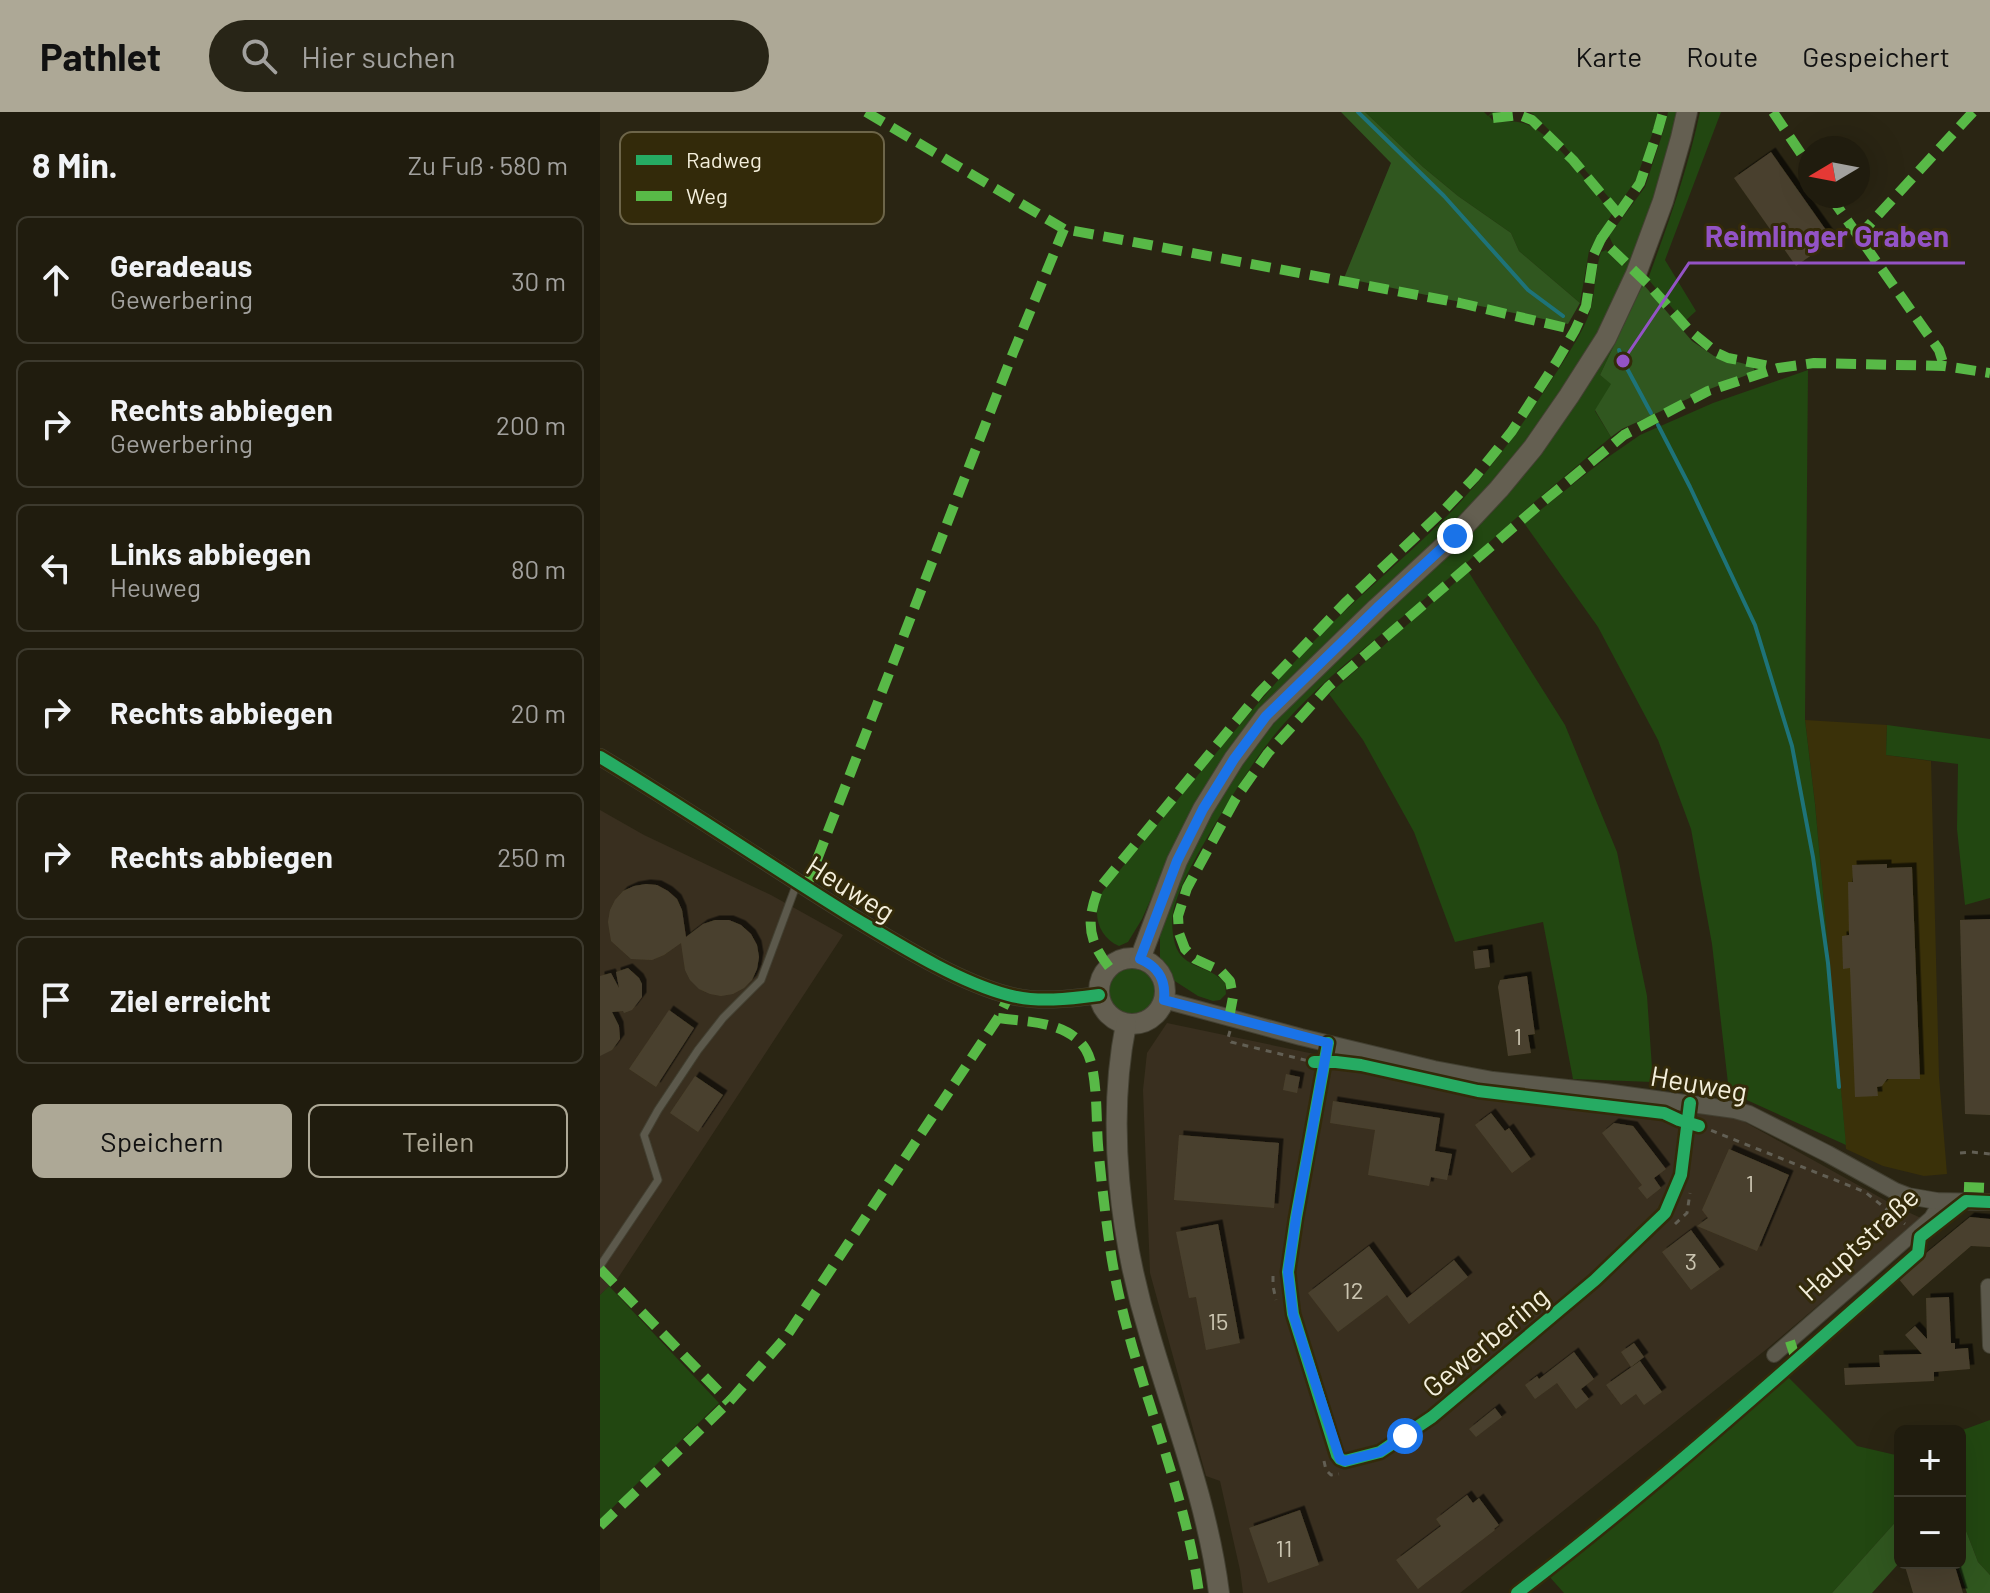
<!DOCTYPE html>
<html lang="de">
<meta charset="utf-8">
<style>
:root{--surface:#201c0e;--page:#282517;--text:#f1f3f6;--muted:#a2a19e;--line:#3d3a2e;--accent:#ada896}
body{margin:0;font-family:Barlow,sans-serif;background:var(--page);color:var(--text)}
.controls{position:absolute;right:24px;bottom:24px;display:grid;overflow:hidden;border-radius:12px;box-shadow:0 8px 32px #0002}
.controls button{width:72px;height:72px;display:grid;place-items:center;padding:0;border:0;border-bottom:2px solid var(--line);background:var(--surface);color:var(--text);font:40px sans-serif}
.compass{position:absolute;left:1198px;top:24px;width:72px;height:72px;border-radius:50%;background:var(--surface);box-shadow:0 8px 32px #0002;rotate:260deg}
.stop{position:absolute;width:24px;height:24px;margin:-18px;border:6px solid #1a73e8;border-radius:50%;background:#fff}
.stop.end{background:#1a73e8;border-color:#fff;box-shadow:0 2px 8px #0008}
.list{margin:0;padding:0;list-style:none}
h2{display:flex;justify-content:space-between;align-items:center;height:104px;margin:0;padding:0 32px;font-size:34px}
h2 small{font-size:26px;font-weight:400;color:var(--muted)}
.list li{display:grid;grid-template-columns:52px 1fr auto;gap:24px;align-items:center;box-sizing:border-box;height:128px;margin:0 16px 16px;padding:0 16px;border:2px solid var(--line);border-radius:12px}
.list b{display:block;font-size:30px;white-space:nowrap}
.list p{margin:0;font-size:26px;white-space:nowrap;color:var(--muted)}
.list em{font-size:26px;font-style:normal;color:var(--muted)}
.actions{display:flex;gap:16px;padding:24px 32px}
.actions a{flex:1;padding:18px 0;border:2px solid var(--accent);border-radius:12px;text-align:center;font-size:28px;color:var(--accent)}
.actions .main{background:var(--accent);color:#111}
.icon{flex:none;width:44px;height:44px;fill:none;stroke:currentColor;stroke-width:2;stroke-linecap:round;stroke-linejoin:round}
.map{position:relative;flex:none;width:1390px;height:1481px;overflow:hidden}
header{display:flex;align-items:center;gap:48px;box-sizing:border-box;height:112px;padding:0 40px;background:var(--accent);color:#111}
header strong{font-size:38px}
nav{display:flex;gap:44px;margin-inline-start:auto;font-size:28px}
.search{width:560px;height:72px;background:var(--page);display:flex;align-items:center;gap:20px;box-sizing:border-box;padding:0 28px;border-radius:44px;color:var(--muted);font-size:30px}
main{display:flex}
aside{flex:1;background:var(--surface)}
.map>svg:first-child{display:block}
.built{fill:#3a3109}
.industrial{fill:#392f1f}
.green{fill:#224711}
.forest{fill:#30571f}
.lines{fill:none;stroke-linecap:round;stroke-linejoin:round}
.stream{stroke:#1e7379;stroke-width:4}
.building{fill:#4a412d;filter:url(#shadow)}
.service-casing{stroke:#434032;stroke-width:9}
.minor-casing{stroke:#434032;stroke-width:16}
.tertiary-casing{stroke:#434032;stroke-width:18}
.secondary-casing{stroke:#434032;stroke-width:22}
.path{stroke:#625f54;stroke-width:3;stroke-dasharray:6 6;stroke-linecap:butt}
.service{stroke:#5c594c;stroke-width:7}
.minor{stroke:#5c594c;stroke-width:14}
.tertiary{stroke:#5c594c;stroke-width:16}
.secondary{stroke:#645f51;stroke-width:20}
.quiet{stroke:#58b947;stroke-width:10;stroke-dasharray:20 10;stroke-linecap:butt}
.cycleway-casing{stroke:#332a0a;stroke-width:17}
.cycleway{stroke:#26ab63;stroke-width:12}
.route{stroke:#1a73e8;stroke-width:10}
.labels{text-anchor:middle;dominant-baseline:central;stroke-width:6;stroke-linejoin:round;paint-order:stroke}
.number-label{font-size:24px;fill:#cac4b0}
.street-label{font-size:28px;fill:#f4efdc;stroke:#332a0a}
.key{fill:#332a0a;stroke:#6d6549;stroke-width:2}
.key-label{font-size:22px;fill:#f4efdc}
.leader{fill:none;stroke:#9353c5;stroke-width:3}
.callout-dot{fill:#9353c5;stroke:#332a0a;stroke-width:3}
.callout-label{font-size:30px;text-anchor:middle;font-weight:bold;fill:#9353c5;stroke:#332a0a;stroke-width:6;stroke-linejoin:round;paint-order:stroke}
</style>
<header>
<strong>Pathlet</strong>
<div class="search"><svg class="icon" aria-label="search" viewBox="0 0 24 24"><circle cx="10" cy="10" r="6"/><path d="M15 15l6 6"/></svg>Hier suchen</div>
<nav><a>Karte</a><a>Route</a><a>Gespeichert</a></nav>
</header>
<main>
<aside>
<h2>8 Min.<small>Zu Fuß · 580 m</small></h2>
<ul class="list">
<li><svg class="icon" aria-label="ahead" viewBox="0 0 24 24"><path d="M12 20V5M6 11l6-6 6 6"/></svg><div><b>Geradeaus</b><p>Gewerbering</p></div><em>30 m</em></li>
<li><svg class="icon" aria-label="right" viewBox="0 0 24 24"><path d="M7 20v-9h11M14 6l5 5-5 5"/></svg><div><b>Rechts abbiegen</b><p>Gewerbering</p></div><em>200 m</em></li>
<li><svg class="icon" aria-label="left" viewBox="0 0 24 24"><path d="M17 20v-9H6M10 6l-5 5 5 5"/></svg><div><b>Links abbiegen</b><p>Heuweg</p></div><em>80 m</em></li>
<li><svg class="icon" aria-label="right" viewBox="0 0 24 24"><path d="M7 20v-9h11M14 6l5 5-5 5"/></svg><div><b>Rechts abbiegen</b></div><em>20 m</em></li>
<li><svg class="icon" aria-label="right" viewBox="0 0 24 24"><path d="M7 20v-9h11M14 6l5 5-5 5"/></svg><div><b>Rechts abbiegen</b></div><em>250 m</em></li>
<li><svg class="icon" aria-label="arrive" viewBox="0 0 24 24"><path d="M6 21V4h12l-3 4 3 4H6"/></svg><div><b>Ziel erreicht</b></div></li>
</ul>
<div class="actions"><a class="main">Speichern</a><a>Teilen</a></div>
</aside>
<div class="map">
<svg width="1390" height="1481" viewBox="0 0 1390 1481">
<defs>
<filter id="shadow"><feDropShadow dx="4.5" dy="-4.5" stdDeviation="0" flood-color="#0009"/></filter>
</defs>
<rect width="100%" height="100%" fill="#2a2513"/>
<polygon class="built" points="1205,608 1287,613 1286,643 1331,649 1339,965 1347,1062 1324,1064 1283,1054 1246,1037 1215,692"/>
<g class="industrial">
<polygon points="0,698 44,723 171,783 243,823 18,1166 0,1183"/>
<polygon points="567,911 848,970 1134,1004 1299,1096 1321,1106 1168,1236 860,1481 643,1481 640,1458 620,1369 606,1364 550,1161 543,978 547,941"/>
</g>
<g class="green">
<path d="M765,0H884L888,4L892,0H900L889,4L895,11C906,9 915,8 926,12C955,23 992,77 1012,102L989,139L980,191L919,139L911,121L858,84L823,55Z"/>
<polygon points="929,0 1058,0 1054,17 1036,68 1017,95 961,30 933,2"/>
<path d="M1068,0H1079L1056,84L1029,157L991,235L936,316L900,362L854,412L732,528L573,737L542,807L528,830L519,834C500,826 492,804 500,785C503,777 510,771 515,764C580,686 642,606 711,532C755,487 804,447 848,403C885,365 916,322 945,278C958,258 979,227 988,205C996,184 994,161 1001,140L1006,138L1024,153L1027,149L1014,135L1009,124L1045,75L1063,20Z"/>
<path d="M1100,0H1121L1065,148L1096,199L1084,210L1048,167C1068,112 1088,57 1100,0Z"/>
<path d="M1040,167L1043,172L1000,263L1012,272L995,299L1011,325C984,348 958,370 932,392C901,419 872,447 841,473C791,516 736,555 690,605C660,637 637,676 614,714C599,740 582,767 574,796C571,807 572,820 575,832C582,857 610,853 625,871L626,882L620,888L613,889L598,884L567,864L560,851V819L564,800L610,702L646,644L688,595L863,426Z"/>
<polygon points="1208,258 1205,608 1215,692 1246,1033 1129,980 1112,832 1091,717 1058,628 998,515 924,411 1001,350 1040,323 1113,291"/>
<polygon points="868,459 965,613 1017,740 1047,884 1053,970 973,967 943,810 855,830 814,720 763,628 729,582"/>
<polygon points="1287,613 1390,627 1390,786 1365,793 1357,717 1358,652 1286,643"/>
<circle cx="531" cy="880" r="24"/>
<polygon points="9,1174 119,1291 0,1408 0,1183"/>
<polygon points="1186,1263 1257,1334 1300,1344 1300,1405 1232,1481 964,1481 948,1463"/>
<polygon points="1390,1308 1390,1463 1378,1450 1360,1403 1360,1319"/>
</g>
<g class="forest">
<polygon points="741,0 765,0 823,55 858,84 911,121 919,139 980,191 968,212 744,166 791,51"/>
<polygon points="1043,172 1092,229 1114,244 1153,254 1155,260 1107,278 1022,317 1011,325 995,298 1011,272 1000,263"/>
<polygon points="1360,1403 1378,1450 1390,1463 1390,1481 1367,1481 1357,1451 1360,1451"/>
<polygon points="1300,1405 1300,1450 1272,1481 1232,1481"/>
</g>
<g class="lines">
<g class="stream">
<polyline points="758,0 844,84 928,178 963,204"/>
<polyline points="1019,238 1023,249 1051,301"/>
<polyline points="1058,313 1090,375 1155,513 1192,634 1213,745 1228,851 1239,975"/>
</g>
</g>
<g class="building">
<polygon points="1171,40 1233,128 1196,154 1134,66"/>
<polygon points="1287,752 1287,756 1312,755 1320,967 1287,967 1282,974 1277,975 1278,984 1255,985 1250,856 1243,857 1242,824 1249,823 1248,770 1253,770 1252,753"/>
<polygon points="46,772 57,773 68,779 77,787 82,798 86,825 103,812 115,808 129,808 141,813 151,822 157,833 159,845 157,857 152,868 144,876 133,882 121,884 110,882 99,877 90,868 85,858 81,831 64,843 52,848 31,847 11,829 8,810 10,798 15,788 23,779 34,774"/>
<polygon points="1390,807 1390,1003 1365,1002 1360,808"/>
<polygon points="888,837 890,855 875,857 873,839"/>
<polygon points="28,856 39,866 42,872 42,885 32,898 24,901 23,899 12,900 19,914 20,927 12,938 0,944 0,864 11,861 19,876 16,860"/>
<polygon points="927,864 935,922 928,923 931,941 908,944 898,875 900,868"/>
<polygon points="69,898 94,916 56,975 29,957"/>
<polygon points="686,962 700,965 697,981 683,978"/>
<polygon points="95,964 123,983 98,1020 70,1001"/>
<polygon points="733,989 840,1006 835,1039 852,1042 847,1068 831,1065 829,1074 768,1063 775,1018 730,1011"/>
<polygon points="891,1001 905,1019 909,1016 931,1047 912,1061 875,1013"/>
<polygon points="1014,1011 1033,1014 1066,1057 1054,1066 1061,1076 1047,1087 1038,1076 1042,1073 1002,1021"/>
<polygon points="579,1023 679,1031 674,1096 574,1088"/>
<polygon points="1129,1037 1189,1063 1157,1139 1097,1114 1108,1106 1102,1098"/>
<polygon points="1370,1105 1390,1107 1390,1135 1371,1134 1313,1184 1297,1165"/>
<polygon points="618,1112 640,1231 606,1238 596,1185 589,1186 576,1120"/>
<polygon points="1091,1118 1120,1157 1091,1178 1062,1140"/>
<polygon points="769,1134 807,1186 854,1148 868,1165 809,1212 787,1183 738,1220 708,1181"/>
<polygon points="1349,1185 1351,1231 1355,1231 1355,1237 1368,1236 1370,1257 1334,1260 1334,1269 1245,1273 1244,1256 1280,1255 1279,1243 1322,1242 1305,1223 1315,1214 1327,1227 1326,1186"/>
<polygon points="1034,1231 1044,1245 1031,1255 1021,1240"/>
<polygon points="974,1240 994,1267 981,1277 989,1287 976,1297 957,1271 935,1287 925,1273 937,1264 939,1267"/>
<polygon points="1040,1249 1062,1280 1044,1293 1036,1282 1021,1293 1006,1273"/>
<polygon points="895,1296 902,1305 876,1325 869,1317"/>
<polygon points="867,1383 873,1391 879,1386 899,1413 894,1417 895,1418 818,1477 796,1448 841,1414 836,1407"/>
<polygon points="700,1398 719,1453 668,1471 649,1416"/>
<polygon points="1304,1451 1354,1451 1363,1481 1313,1481"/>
</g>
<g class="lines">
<defs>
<polyline id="service" points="0,1154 58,1068 44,1023 58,998 98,938 123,906 161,868 197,771"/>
<g id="minor">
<polyline points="728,931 696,1106 688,1160 693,1202 737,1343 740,1347 745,1349 780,1340 832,1305 995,1168 1065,1101 1081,1063 1090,991"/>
<polyline points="1388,1174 1390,1234"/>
<polyline points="1174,1243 1331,1106 1336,1098 1337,1089"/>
</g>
<g id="tertiary">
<path d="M0,645C85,696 167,752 251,804C298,832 356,869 408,883C437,891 470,887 499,883"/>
<polyline points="564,888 701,925 834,957 893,968 1005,980 1135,998 1149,1002 1228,1042 1295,1079 1308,1084 1337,1089 1390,1090"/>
</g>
<g id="secondary">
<circle cx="532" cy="879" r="33"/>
<polyline points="540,847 577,749 603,697 634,647 666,604 777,496 855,424 899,377 933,336 969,284 1006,226 1036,162 1063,89 1081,26 1087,0"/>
<path d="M526,912C506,1012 520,1127 550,1224C575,1309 608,1393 619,1481"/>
</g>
</defs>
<use href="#service" class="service-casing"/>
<use href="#minor" class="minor-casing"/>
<use href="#tertiary" class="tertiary-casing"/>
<use href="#secondary" class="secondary-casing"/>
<g class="path">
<polyline points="630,919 628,926 631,930 713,950"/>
<polyline points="1100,1014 1265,1080 1305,1112"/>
<polyline points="1360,1041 1371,1040 1390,1042"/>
<polyline points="1075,1112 1087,1101 1090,1081"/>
<polyline points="673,1164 673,1174 676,1188"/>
<polyline points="724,1349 726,1358 731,1363 739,1362"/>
</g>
<use href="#service" class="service"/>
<use href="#minor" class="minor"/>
<use href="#tertiary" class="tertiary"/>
<use href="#secondary" class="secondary"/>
<g class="quiet">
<polyline points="266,0 464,117 860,191 975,218"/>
<polyline points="1173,0 1210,55"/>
<polyline points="893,6 919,3 932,8 973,48 1019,103"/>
<polyline points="1230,84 1339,238 1344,254"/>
<polyline points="1258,125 1373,0"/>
<polyline points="1001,127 1040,71 1058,18 1063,0"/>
<polyline points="206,776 413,241 464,117"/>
<path d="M509,855C488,828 486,810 498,778L660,580L745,491L845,397L875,365L912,319L957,249L975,218L986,194L994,142L1001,127L1048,172L1089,218L1117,241L1128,246L1175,255"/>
<path d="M398,906C427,910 469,909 486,938C498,958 496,1009 498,1033C501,1067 505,1101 510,1135C527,1254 583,1362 599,1481"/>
<polyline points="629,906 633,885 630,869 621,859 595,847 585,837 579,821 578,804 587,776 636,686 668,641 728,575 945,388 1024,323 1108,279 1178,256 1214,251 1344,254 1390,261"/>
<polyline points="1364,1075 1390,1076"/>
<polyline points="0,1157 129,1290"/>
<polyline points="1190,1229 1196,1248"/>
<polyline points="0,1414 129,1290 186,1225 398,906 409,884"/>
</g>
<defs>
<g id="cycleway">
<path d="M0,645C85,696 167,752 251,804C298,832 356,869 408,883C437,891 470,887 499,883"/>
<polyline points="728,931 696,1106 688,1160 693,1202 737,1343 740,1347 745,1349 780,1340 832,1305 995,1168 1065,1101 1081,1063 1090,991"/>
<polyline points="714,950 736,950 761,953 878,979 1064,1001 1079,1008 1099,1014"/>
<path d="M917,1481C1056,1375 1186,1257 1318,1141L1320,1125L1366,1089L1390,1090"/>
</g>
</defs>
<use href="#cycleway" class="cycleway-casing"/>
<use href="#cycleway" class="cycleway"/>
</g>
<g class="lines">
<path class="route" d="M805,1324L780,1340L745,1349L740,1347L693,1202L688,1160L696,1106L728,931L564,888C566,868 559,855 540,847L577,749L603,697L634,647L666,604L777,496L855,424"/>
</g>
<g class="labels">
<g class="number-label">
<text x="918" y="923">1</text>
<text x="1150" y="1070">1</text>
<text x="1091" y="1148">3</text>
<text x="753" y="1177">12</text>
<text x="618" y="1208">15</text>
<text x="684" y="1435">11</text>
</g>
<g class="street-label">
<text transform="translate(251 776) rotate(32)">Heuweg</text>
<text transform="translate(1099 971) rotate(10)">Heuweg</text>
<text transform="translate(1258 1131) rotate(-43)">Hauptstraße</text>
<text transform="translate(885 1229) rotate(-40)">Gewerbering</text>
</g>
</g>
<rect x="20" y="20" width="264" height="92" rx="12" class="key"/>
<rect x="36" y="43" width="36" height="10" fill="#26ab63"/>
<rect x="36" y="79" width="36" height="10" fill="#58b947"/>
<g class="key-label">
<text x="86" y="56">Radweg</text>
<text x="86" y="92">Weg</text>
</g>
<path class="leader" d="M1023 249L1089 151H1365"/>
<circle class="callout-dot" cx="1023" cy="249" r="8"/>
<g class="callout-label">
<text x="1227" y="135">Reimlinger Graben</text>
</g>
</svg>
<div class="controls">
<button>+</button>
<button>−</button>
</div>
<svg class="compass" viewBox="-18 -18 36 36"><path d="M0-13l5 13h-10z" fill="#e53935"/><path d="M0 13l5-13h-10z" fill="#a2a19e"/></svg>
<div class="stop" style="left:805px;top:1324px"></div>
<div class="stop end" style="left:855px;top:424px"></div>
</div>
</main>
